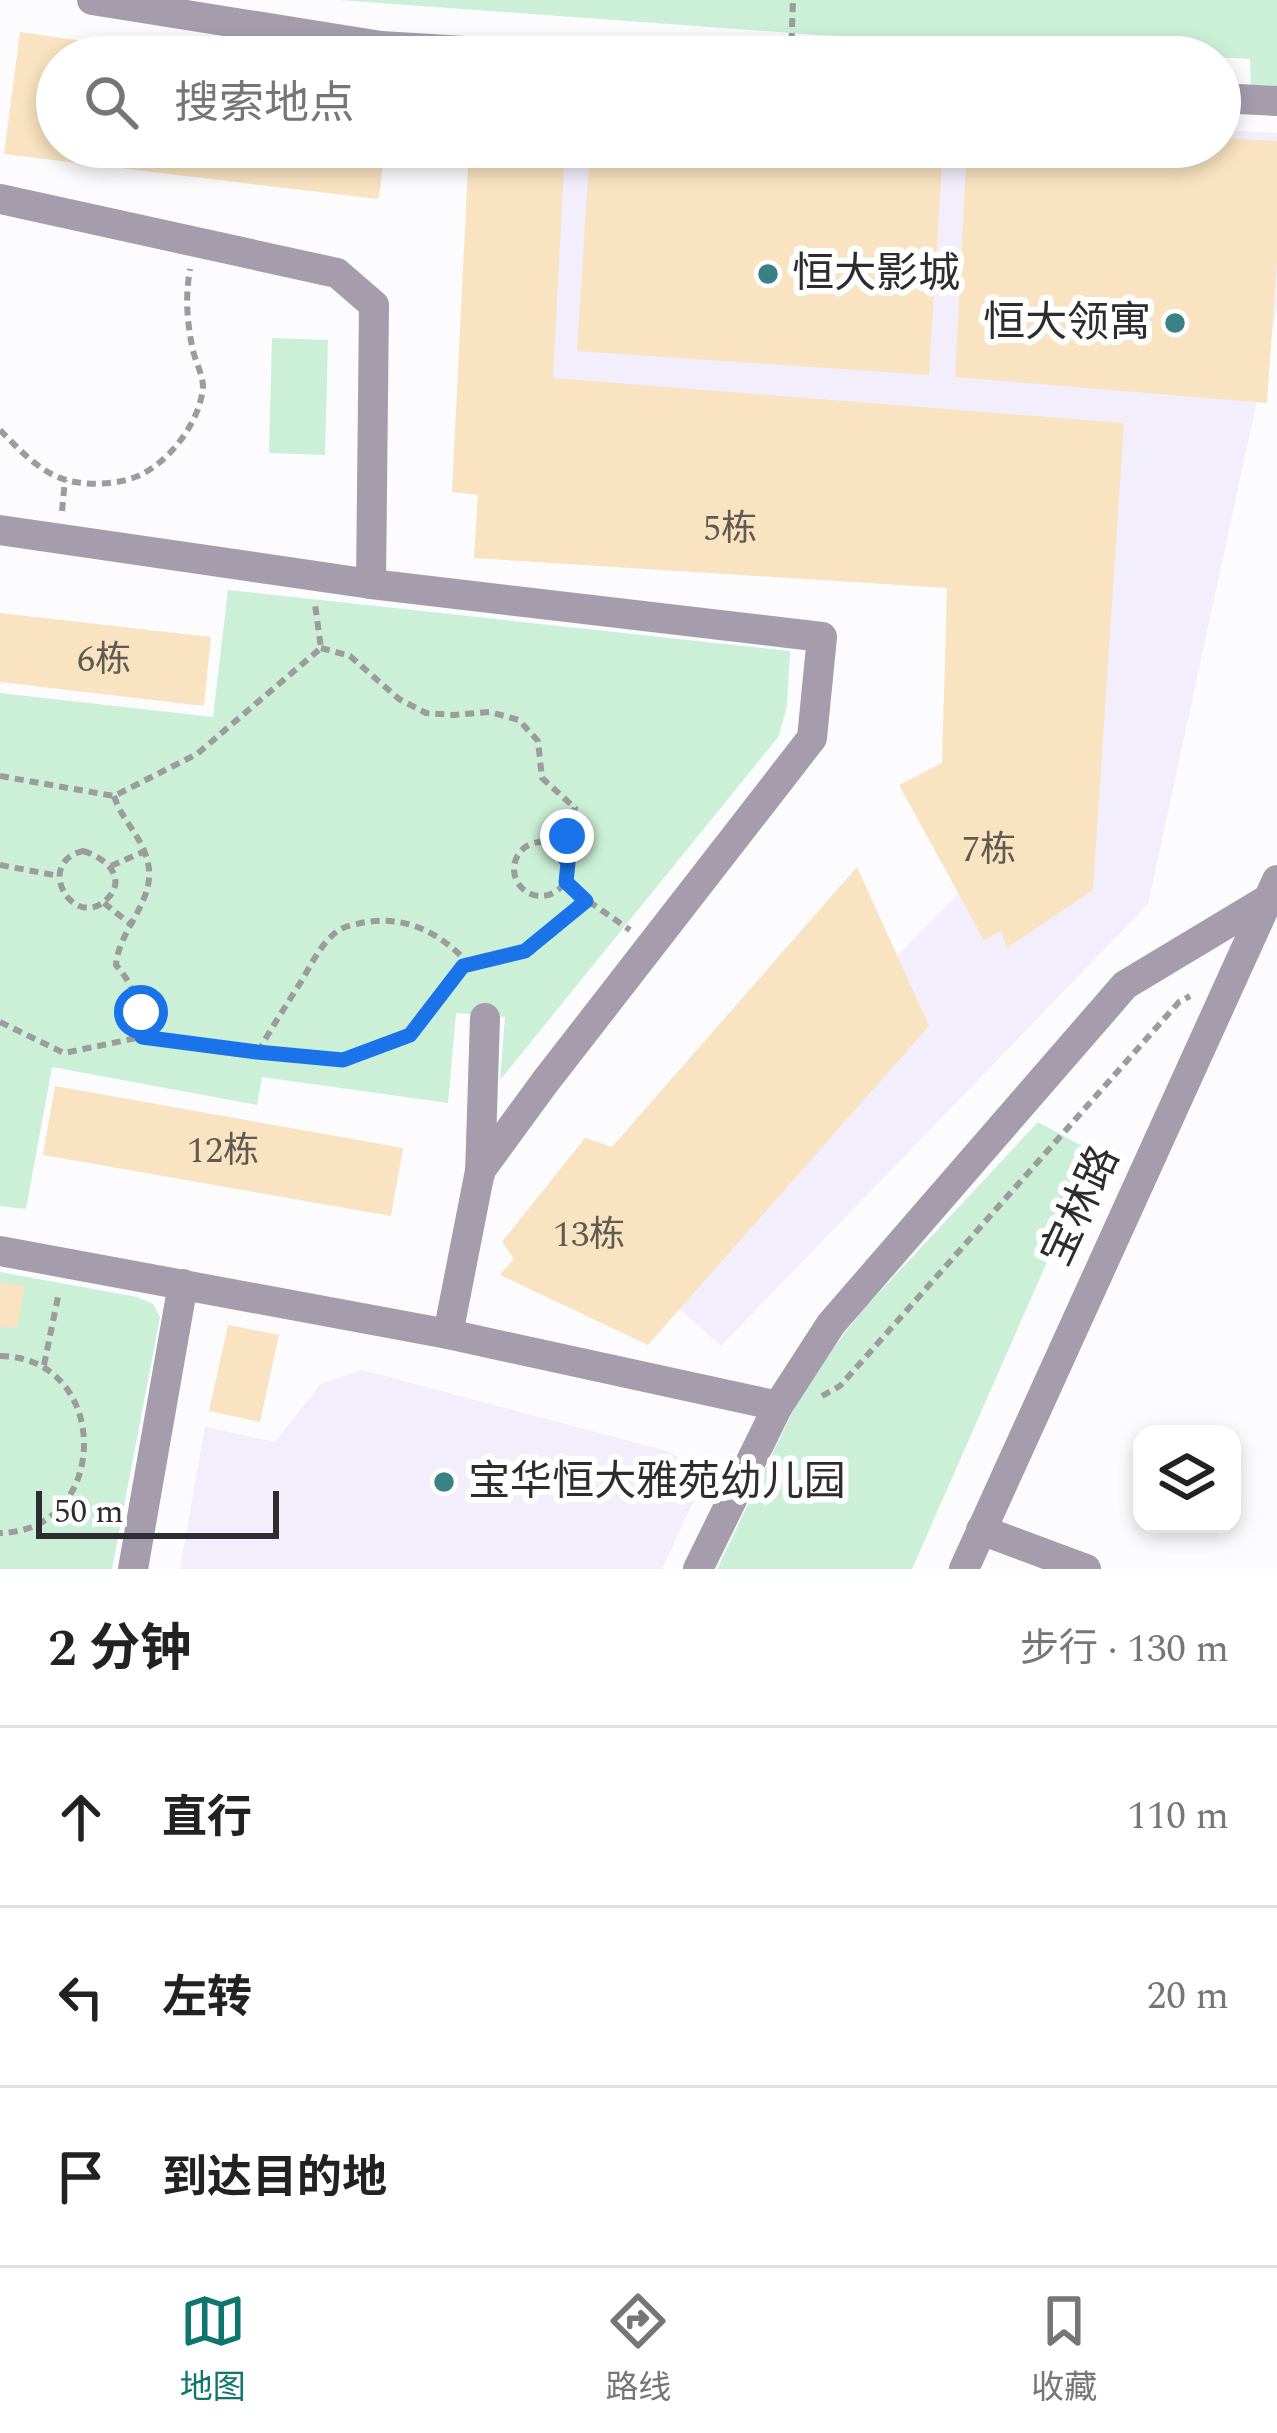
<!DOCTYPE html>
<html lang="zh">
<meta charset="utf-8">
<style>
:root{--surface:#fff;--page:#f2f2f2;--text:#222;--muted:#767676;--line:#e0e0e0;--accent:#0f766e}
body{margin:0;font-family:Spectral,"Noto Sans SC",serif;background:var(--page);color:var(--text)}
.controls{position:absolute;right:36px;bottom:36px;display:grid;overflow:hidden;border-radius:24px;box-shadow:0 6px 18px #0003}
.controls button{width:108px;height:108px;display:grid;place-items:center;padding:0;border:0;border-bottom:3px solid var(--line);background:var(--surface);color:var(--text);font:60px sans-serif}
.scale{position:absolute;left:36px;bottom:30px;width:243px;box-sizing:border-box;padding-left:12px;border:6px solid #2d2c2e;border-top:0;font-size:33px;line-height:42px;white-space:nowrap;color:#2d2c2e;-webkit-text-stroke:9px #fff;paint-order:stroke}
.stop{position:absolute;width:36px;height:36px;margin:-27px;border:9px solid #1a73e8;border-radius:50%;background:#fff}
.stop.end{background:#1a73e8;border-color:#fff;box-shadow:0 3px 12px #0008}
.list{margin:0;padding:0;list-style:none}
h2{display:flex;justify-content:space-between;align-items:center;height:156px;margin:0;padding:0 48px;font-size:51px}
h2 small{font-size:39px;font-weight:400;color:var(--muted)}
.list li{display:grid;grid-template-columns:78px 1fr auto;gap:36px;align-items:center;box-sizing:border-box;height:180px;padding:0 48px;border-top:3px solid var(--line)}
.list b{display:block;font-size:45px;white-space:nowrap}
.list em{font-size:39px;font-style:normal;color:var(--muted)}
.icon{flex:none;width:66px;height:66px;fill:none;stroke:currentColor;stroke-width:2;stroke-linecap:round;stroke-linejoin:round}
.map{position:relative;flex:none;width:1277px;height:1569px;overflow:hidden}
.search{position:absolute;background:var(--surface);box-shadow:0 6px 18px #0003;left:36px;right:36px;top:36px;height:132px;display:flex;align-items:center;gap:30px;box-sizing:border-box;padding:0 42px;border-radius:66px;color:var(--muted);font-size:45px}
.sheet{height:696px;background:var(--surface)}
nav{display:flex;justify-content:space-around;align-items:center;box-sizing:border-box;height:168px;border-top:3px solid var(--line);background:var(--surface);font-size:33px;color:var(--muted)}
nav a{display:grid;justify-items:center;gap:6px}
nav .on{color:var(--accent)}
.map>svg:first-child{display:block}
.built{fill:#f2eefb}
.green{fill:#ccf0d7}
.building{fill:#f9e3c0}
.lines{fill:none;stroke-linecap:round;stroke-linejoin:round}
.path{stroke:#9c9b9d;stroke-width:6;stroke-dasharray:9 6;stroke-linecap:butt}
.minor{stroke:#a59dac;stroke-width:30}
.route{stroke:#1a73e8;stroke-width:15}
.poi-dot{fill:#388184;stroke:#fff;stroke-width:4.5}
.labels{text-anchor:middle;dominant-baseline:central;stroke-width:12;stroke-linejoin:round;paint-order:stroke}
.number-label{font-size:36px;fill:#605a52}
.poi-label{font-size:42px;fill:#2d2c2e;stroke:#fff;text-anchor:start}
.street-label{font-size:42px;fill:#2d2c2e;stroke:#fff}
</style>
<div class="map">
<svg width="1277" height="1569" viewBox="0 0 1277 1569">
<rect width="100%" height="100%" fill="#fcfbfe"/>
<g class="built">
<polygon points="1220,130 1277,133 1277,308 1148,904 721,1346 610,1247 1011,840 1031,523 469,483 482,147 1220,147"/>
<polygon points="362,1370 667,1451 690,1465 694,1500 662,1569 180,1569 205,1427 275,1442 321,1384"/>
</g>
<g class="green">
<polygon points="339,0 1277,0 1277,86 1251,85 1250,59 819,35"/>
<polygon points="272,338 328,340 325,455 269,453"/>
<polygon points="228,590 790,651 787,706 779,736 500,1080 505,1017 456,1013 448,1103 262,1077 257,1105 52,1067 26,1209 0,1206 0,693 213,717"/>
<polygon points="1038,1122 1095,1153 912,1569 717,1569 806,1384 860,1313"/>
<polygon points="0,1272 137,1297 153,1304 160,1317 112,1569 0,1569"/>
</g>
<g class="building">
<polygon points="20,32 175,54 174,57 57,57 57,147 385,147 379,197 377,199 4,154"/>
<polygon points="1220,138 1277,141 1277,260 1267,403 955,377 967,147 1220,147"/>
<polygon points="469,147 565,147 553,378 1124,423 1093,890 1007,948 1001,931 984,940 899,785 942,763 947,588 474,558 478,495 452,492"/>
<polygon points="590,147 943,147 929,375 577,351"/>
<polygon points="0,613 211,637 204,706 0,682"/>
<polygon points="857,867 929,1026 648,1345 500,1275 514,1259 502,1242 585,1138 612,1147"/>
<polygon points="55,1086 403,1148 391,1216 43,1155"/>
<polygon points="0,1282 25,1286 17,1329 0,1326"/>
<polygon points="228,1325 279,1335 260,1422 209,1411"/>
</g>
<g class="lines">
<g class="path">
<polyline points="791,57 793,0"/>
<path d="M0,430C19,449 39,472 66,480C87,486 120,485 140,475C170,461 200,422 203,387C203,376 196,362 193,351C187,322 185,298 190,269"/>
<polyline points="62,511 65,480"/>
<polyline points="321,648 350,656 399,699 426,713 454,715 490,712 519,720 538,741 542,778 575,808 559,849"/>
<polyline points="0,776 114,796 197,754 321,648 315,604"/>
<path d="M114,796C122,820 139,834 146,856C161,898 119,926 116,965C135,987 141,1007 142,1037"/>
<circle cx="541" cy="869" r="27"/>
<path d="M83,851C104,857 129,877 107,899C74,932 33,863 83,851Z"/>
<polyline points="0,865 59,876"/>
<polyline points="111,866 145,851"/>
<polyline points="566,882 587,900 630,930"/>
<polyline points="104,903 133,926"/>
<polyline points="0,1022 64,1053 142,1037 258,1052 343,1060 410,1035 463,966 525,951 587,900"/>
<path d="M258,1052C270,1030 284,1009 297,988C309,970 318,947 335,933C341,927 352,925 361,923C405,914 441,933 470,965"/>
<path d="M0,1356C112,1357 112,1531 0,1533"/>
<polyline points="44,1365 59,1292"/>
<polyline points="822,1396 840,1386 1179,1002 1190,996"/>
</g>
<g class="minor">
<polyline points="92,0 381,46 566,57"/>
<polyline points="1220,98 1277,101"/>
<polyline points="0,199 337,273 374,305 371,584 822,637 812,738 545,1082 480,1171 448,1334"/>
<polyline points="0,530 371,584"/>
<polyline points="480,1174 485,1018"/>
<polyline points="0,1251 448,1334 778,1406"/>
<polyline points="981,1530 1086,1569"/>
<polyline points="133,1569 183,1284"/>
<polyline points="698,1569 778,1406 831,1324 1125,985 1268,899"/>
<polyline points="964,1569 1277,880"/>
</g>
</g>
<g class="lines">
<polyline class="route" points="141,1012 142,1037 257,1052 343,1060 410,1035 463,966 525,951 586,901 566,882 568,863 559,849 567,836"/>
</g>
<g class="poi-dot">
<circle cx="768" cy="274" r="12"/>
<circle cx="1175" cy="323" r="12"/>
<circle cx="444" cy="1482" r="12"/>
</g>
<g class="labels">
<g class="number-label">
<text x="730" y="529">5栋</text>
<text x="104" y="660">6栋</text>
<text x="989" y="850">7栋</text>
<text x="223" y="1151">12栋</text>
<text x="589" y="1235">13栋</text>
</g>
<g class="poi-label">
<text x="792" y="274">恒大影城</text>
<text x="1151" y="323" text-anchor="end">恒大领寓</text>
<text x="468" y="1482">宝华恒大雅苑幼儿园</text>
</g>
<g class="street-label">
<text transform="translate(1081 1206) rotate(-65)">宝林路</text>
</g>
</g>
</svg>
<div class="controls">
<button><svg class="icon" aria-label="layers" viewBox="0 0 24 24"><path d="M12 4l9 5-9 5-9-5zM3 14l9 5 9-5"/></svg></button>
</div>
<div class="scale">50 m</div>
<div class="stop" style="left:141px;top:1012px"></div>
<div class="stop end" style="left:567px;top:836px"></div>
<div class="search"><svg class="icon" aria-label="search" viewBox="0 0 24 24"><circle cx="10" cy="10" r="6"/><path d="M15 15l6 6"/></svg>搜索地点</div>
</div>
<section class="sheet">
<h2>2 分钟<small>步行 · 130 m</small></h2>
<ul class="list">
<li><svg class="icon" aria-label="ahead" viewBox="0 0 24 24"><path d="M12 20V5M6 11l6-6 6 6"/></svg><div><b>直行</b></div><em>110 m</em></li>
<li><svg class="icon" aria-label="left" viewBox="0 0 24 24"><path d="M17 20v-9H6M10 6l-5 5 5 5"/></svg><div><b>左转</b></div><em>20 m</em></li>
<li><svg class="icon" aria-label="arrive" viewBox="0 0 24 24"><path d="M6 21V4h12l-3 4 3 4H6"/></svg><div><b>到达目的地</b></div></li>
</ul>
</section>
<nav>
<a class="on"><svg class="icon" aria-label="map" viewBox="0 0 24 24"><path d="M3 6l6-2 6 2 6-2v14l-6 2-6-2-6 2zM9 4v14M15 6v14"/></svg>地图</a>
<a><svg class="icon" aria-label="directions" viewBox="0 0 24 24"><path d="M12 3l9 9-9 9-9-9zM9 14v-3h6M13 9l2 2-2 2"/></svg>路线</a>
<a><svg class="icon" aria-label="saved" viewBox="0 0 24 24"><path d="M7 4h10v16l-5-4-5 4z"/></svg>收藏</a>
</nav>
